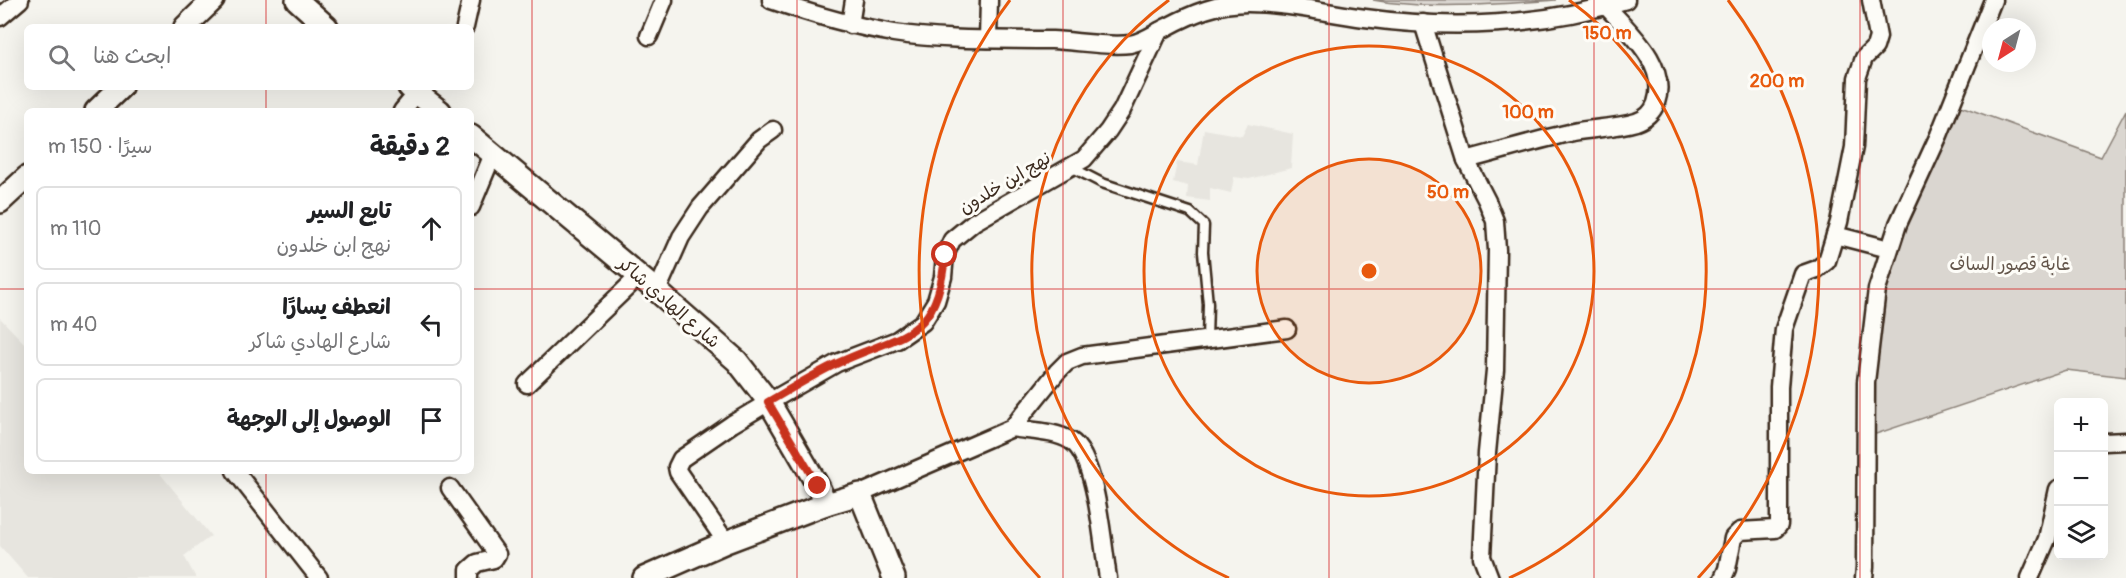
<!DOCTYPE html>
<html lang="ar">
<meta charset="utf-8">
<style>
:root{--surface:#fff;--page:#f2f2f2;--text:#202124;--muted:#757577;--line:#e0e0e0}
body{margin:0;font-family:Pangolin,"Playpen Sans Arabic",sans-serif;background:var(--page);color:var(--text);direction:rtl}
.controls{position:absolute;right:18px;bottom:18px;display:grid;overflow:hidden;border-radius:9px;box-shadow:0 6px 24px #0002}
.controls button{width:54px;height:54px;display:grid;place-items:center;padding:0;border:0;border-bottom:2px solid var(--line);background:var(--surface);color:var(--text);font:30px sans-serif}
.compass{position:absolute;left:1982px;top:18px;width:54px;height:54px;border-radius:50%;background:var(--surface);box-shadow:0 6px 24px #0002;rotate:216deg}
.stop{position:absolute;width:18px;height:18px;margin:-14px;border:4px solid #c8321e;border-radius:50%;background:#fff}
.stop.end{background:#c8321e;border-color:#fff;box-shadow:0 2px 6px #0008}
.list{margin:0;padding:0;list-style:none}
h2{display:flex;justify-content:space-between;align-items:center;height:78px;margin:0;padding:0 24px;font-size:26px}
h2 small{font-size:20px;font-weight:400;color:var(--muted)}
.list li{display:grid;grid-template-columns:39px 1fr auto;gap:18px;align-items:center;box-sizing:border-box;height:84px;margin:0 12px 12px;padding:0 12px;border:2px solid var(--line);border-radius:9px}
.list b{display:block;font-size:22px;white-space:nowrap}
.list p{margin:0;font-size:20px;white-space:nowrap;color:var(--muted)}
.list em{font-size:20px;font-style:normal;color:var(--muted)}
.icon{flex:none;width:33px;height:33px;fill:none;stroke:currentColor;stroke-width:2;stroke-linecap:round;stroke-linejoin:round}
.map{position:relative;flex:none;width:2126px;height:578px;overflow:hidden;direction:ltr}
.search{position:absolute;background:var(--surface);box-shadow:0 6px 24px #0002;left:24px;top:24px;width:450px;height:66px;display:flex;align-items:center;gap:15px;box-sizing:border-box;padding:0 21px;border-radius:9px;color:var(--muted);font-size:22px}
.panel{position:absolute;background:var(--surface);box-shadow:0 6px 24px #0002;left:24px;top:108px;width:450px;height:366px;border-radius:9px;direction:rtl}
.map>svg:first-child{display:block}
.built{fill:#e7e5df}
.green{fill:#dad6d0;stroke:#8a8077;stroke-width:1.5}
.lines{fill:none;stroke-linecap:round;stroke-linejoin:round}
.service-casing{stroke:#3b2a1e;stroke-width:13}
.minor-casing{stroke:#3b2a1e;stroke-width:21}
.tertiary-casing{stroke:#3b2a1e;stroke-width:26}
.service{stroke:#fdfcf7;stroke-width:8}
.minor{stroke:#fdfcf7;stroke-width:16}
.tertiary{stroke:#fdfcf7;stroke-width:21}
.route{stroke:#c8321e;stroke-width:8}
.grid{fill:none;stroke:#d62828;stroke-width:1.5;stroke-opacity:0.55}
.ring{fill:none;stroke:#e8590c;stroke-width:3}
.labels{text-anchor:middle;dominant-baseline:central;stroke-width:6;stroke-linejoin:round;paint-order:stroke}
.street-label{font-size:18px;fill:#3b2a1e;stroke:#fdfcf7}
.park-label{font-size:18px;fill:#63554a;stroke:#fdfcf7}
.centre{fill:#e8590c;stroke:#fdfcf7;stroke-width:3}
.ring-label{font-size:18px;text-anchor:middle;font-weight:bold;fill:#e8590c;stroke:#fdfcf7;stroke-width:6;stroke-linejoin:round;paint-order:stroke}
</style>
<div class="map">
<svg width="2126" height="578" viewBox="0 0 2126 578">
<rect width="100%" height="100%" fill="#f5f4ee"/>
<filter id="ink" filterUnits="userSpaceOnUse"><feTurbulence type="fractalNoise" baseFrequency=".0167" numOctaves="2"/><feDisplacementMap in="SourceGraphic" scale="12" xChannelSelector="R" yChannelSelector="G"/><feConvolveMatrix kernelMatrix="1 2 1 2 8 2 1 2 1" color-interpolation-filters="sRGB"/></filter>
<g filter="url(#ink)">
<g class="built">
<polygon points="1248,124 1293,134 1291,168 1249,179 1234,177 1231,193 1210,188 1210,201 1187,198 1188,186 1173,182 1177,162 1198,165 1204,129 1242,136"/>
<polygon points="0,318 27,346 27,471 158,471 211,536 184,556 196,578 28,578 0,546"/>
</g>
<g class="green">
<path d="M1373,0H1556C1500,4 1428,10 1373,0Z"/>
<polygon points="1958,105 2101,157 2126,110 2126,377 2066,370 1870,436 1881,288 1900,224"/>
</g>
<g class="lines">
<defs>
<polyline id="service" points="1071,167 1102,183 1190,212 1204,225 1203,252 1208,304 1207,339"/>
<g id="minor">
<path d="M771,0C811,14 852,26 894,33C946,41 1000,39 1052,40C1075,41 1108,47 1130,44C1143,42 1155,33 1167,27C1193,13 1218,3 1248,3C1288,3 1326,13 1365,18C1451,30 1543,26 1626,0"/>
<polyline points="0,17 20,0"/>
<polyline points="1423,23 1466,160 1487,201 1495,221 1497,250 1495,370 1487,453 1482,557 1490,578"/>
<polyline points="850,25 854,0"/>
<polyline points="465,27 471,0"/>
<polyline points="649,36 664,0"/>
<polyline points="988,39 989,0"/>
<polyline points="402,111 417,93 425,87"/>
<path d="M1466,160C1501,151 1537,140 1573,132C1594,128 1616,128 1636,122C1645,119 1653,112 1656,103C1669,65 1629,32 1606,6"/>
<polyline points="471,207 493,154"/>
<polyline points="1835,235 1889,249"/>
<polyline points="657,291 681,237 700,208 759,140 773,130"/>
<polyline points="527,384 639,276"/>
<path d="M1012,428C1030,431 1056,431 1071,441C1097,457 1103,548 1108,578"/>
<polyline points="2104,442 2126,441"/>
<polyline points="235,471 319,578"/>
<polyline points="450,488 497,554 494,559 477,563 469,570 469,578"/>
<polyline points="860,494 1012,428 1057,372 1067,362 1082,356 1287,329"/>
<polyline points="726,542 678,472 677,467 681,459 732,424 769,402 837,363 897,340 923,322 936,301 943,277 945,255 952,240 974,222 1084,159 1108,131 1122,110 1159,31"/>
<polyline points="1723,578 1727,569 1733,538 1740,531 1775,529 1779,525 1779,387 1784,329 1803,274 1817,269 1827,261 1839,222 1854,147 1857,78 1864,58 1875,47 1878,37 1871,0"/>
<polyline points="1864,578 1865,567 1866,382 1877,289 1898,224 1939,135 1993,0"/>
<polyline points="2030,578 2047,539 2058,489"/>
</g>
<g id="tertiary">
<polyline points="297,0 327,27"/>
<polyline points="185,27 213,0"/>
<polyline points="409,87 440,111"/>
<polyline points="96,111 121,87"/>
<polyline points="471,136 657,291 737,361 769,402 818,486 826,504"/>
<polyline points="0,202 27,177"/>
<polyline points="644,578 726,542 826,504 860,494 894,578"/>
</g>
</defs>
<use href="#service" class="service-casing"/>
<use href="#minor" class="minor-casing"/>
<use href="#tertiary" class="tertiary-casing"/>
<use href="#service" class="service"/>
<use href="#minor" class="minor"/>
<use href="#tertiary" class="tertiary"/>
</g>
</g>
<g class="lines" filter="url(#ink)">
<path class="route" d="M818,486L768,402C791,389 814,374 838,363C902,333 938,340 945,255"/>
</g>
<path class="grid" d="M266,0V27M532,0V578M797,0V578M1063,0V578M1329,0V578M1594,0V578M1860,0V578M266,87V111M0,289H27M471,289H2126M266,471V578"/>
<circle cx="1369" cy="271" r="112" fill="#e8590c" fill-opacity=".12"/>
<g class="ring">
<circle cx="1369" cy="271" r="112"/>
<circle cx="1369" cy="271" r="225"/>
<path d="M1229 578A337 337 0 0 1 1169 0M1569 0A337 337 0 0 1 1509 578"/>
<path d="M1040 578A450 450 0 0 1 1010 0M1728 0A450 450 0 0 1 1698 578"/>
</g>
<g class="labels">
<g class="street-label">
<text transform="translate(1005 183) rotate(-31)">نهج ابن خلدون</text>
<text transform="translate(669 303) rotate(41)">شارع الهادي شاكر</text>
</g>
<g class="park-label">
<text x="2010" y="264">غابة قصور الساف</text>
</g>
</g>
<circle cx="1369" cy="271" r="9" class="centre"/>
<g class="ring-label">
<text x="1607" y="39">150 m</text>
<text x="1777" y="87">200 m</text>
<text x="1528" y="118">100 m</text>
<text x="1448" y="198">50 m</text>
</g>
</svg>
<div class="controls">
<button>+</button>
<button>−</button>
<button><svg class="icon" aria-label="layers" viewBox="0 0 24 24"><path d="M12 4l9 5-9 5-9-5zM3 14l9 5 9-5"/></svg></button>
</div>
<svg class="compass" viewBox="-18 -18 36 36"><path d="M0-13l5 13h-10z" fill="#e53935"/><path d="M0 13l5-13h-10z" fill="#757577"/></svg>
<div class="stop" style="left:945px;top:255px"></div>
<div class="stop end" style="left:818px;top:486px"></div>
<div class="search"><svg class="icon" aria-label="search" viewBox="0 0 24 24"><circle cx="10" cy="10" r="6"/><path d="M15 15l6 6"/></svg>ابحث هنا</div>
<section class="panel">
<h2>2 دقيقة<small>سيرًا · 150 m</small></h2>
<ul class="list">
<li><svg class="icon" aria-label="ahead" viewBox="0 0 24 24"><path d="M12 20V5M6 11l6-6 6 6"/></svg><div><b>تابع السير</b><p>نهج ابن خلدون</p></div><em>110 m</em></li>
<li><svg class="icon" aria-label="left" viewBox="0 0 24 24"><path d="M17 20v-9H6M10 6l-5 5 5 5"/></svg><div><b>انعطف يسارًا</b><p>شارع الهادي شاكر</p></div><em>40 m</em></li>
<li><svg class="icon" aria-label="arrive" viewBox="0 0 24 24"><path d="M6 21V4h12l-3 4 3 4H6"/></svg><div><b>الوصول إلى الوجهة</b></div></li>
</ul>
</section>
</div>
